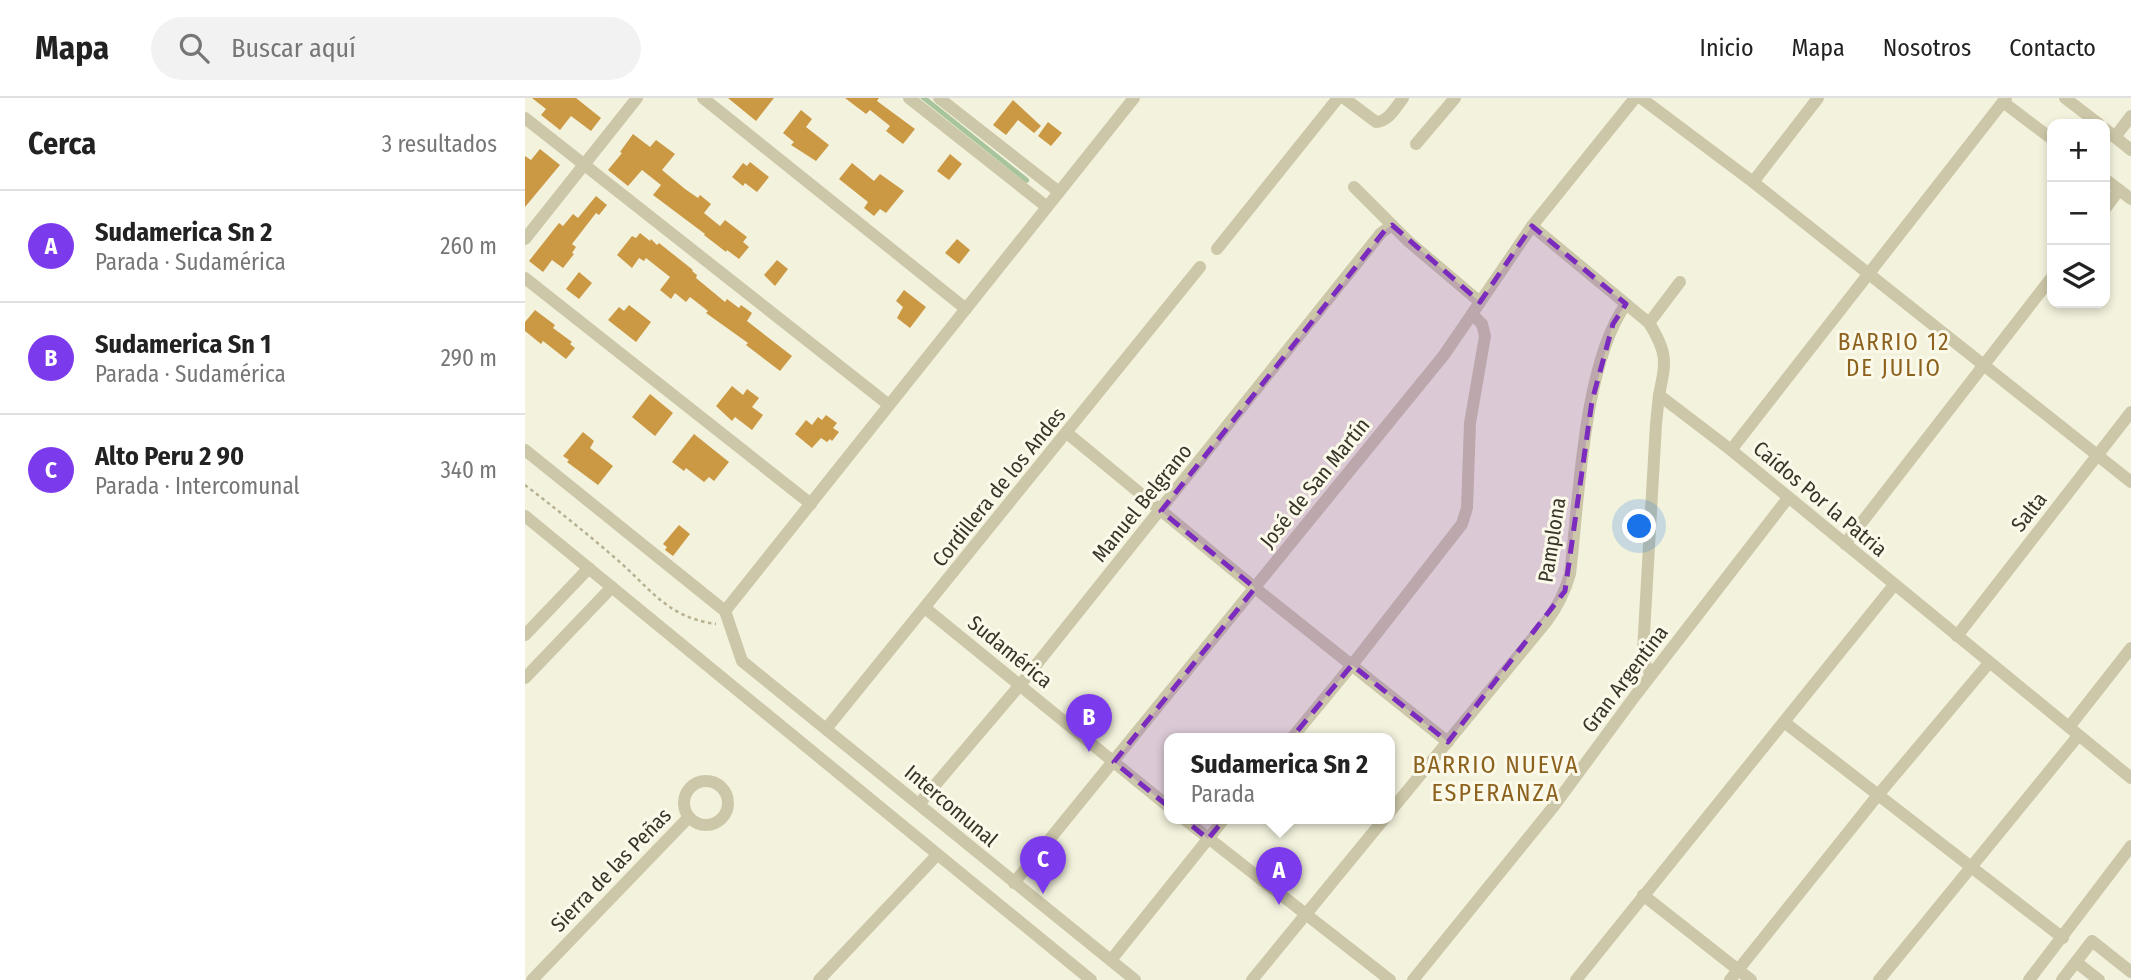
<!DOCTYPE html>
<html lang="es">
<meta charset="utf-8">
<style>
:root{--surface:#fff;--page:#f2f2f2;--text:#222;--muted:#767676;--line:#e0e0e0;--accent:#7c3aed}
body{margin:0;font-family:"Fira Sans Condensed",sans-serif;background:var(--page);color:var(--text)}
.controls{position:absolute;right:21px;top:21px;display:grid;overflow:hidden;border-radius:14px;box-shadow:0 4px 10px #0003}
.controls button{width:63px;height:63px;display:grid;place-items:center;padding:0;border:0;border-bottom:2px solid var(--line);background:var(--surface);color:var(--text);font:35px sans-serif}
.you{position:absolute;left:1115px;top:429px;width:24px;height:24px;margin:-18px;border:5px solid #fff;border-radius:50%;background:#1a73e8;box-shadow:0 0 0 10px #1a73e833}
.badge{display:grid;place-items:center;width:46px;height:46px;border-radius:50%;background:var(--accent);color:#fff;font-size:23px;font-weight:700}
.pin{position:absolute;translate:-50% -58px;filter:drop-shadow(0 2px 4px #0008)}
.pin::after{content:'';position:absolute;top:37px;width:24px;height:21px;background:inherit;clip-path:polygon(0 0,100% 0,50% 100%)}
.popup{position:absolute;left:639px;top:635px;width:231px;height:91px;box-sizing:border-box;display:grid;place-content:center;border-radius:14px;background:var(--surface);filter:drop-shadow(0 2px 5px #0005);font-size:23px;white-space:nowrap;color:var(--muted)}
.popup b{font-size:26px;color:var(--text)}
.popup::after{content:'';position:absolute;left:50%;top:100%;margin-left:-14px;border:14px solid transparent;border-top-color:var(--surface)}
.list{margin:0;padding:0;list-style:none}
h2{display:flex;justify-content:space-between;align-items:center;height:91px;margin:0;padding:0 28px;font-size:30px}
h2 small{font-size:23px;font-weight:400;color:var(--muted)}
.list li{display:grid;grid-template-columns:46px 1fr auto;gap:21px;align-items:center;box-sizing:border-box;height:112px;padding:0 28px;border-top:2px solid var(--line)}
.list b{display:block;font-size:26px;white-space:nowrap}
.list p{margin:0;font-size:23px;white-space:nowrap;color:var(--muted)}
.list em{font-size:23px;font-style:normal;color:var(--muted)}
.icon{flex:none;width:38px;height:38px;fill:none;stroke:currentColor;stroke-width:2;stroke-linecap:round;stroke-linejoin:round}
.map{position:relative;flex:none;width:1606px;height:882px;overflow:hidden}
header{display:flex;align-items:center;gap:42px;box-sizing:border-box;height:98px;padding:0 35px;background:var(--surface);border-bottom:2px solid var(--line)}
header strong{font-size:33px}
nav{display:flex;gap:38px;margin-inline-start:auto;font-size:24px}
.search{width:490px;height:63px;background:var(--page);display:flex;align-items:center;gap:18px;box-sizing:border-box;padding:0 24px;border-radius:38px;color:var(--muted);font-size:26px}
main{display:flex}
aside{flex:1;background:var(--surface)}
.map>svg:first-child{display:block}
.green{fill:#a7c49c}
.building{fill:#cb9944}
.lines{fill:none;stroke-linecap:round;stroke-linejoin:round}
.path{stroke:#b8b192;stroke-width:2.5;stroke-dasharray:3.5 3.5;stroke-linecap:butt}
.minor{stroke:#ccc7a8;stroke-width:12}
.marked{fill:#7b2cbf;fill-opacity:0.2;stroke:#7b2cbf;stroke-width:5;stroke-dasharray:14 9;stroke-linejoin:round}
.labels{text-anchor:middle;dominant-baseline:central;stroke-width:6;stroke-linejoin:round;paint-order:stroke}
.street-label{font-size:21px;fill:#393429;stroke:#fbf9ea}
.neighbourhood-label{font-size:23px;letter-spacing:2px;fill:#8c621e;stroke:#fbf9ea}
.quarter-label{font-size:24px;letter-spacing:2px;fill:#8c621e;stroke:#fbf9ea}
</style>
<header>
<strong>Mapa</strong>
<div class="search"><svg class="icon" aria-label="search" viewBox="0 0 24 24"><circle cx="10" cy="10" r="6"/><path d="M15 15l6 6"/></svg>Buscar aquí</div>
<nav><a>Inicio</a><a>Mapa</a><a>Nosotros</a><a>Contacto</a></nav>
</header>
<main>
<aside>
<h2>Cerca<small>3 resultados</small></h2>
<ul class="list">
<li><span class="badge">A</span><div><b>Sudamerica Sn 2</b><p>Parada · Sudamérica</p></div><em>260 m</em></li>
<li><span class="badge">B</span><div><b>Sudamerica Sn 1</b><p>Parada · Sudamérica</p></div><em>290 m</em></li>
<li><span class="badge">C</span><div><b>Alto Peru 2 90</b><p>Parada · Intercomunal</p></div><em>340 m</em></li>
</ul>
</aside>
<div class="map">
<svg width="1606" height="882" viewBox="0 0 1606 882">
<rect width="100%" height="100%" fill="#f3f2dd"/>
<polygon class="green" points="395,0 403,0 504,81 504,84 501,85"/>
<g class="building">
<polygon points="7,0 51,0 76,20 66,33 46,18 35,32 16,17 21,11"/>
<polygon points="203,0 249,0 231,23"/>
<polygon points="320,0 354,0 352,3 390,31 378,46 361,33 365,28 345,12 341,16"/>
<polygon points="488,2 516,28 509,35 493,22 481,37 468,27"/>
<polygon points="276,12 287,21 281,29 304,47 291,63 266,47 269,44 258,35"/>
<polygon points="523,24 537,35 526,48 513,38"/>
<polygon points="108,36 125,49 131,42 150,56 137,72 160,91 173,100 175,97 186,106 179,115 195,128 200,122 222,139 218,144 224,149 214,161 202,152 201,154 179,137 180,136 128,97 136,87 117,72 103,88 83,72 97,55 95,54"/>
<polygon points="15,51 35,67 0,109 0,58 6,62"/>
<polygon points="425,56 437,66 424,82 412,73"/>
<polygon points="225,64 244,79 232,94 220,85 218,88 207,79 218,65 222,68"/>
<polygon points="327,65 349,83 355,76 379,93 361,115 355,111 349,118 339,110 343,104 314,81"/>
<polygon points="71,98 82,107 74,117 71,115 47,146 51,149 47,155 49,156 38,170 27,162 18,174 4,163 34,125 38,128 48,116 53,120"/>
<polygon points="115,135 125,143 126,141 132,147 134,145 168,172 167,173 172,177 171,180 200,204 202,201 214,210 216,207 227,215 222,223 267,258 255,273 221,247 223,245 181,215 183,213 165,199 161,204 150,195 146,201 135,192 145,179 121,160 119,163 114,160 107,170 92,157 107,138 111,140"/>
<polygon points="432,141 445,152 434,166 420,155"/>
<polygon points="252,162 263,171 250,188 239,177"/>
<polygon points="54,174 67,185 54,201 41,191"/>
<polygon points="379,192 401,209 385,230 372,220 378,209 371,203"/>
<polygon points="104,207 126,224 111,244 83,222 94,209 99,213"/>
<polygon points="10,212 30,227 28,230 47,244 45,246 50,250 41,261 18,243 16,246 0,233 0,224"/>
<polygon points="207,288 218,297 222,291 234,300 227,309 238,317 227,332 210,319 207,323 191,308"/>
<polygon points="125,296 148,315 130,338 107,319"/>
<polygon points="301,317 312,325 308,330 314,334 307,343 305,341 302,344 296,340 287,350 270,336 281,322 287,327 293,319 297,322"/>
<polygon points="58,334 69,343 65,350 88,368 73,387 42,364 44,362 38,358"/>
<polygon points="169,336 204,364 189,383 184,379 179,384 161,370 159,373 147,364"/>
<polygon points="154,427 165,436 148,458 140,452 142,449 138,446"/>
</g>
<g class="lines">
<path class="path" d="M0,387C30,410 60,434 89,459C125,489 140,519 191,526"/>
<g class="minor">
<polyline points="178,0 441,211"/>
<polyline points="384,0 522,109"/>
<polyline points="414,0 534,94"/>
<path d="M819,0L851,24C864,23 871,9 878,0"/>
<polyline points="1116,0 1228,84 1606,384"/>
<polyline points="1540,0 1574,26"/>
<polyline points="1478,4 1527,41"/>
<polyline points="0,20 364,307"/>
<polyline points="1580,31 1606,52"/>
<polyline points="1590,39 1606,18"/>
<polyline points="891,46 930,0"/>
<polyline points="1580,81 1606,101"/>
<polyline points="1228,84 1293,0"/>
<polyline points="829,89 883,143 955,204"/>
<polyline points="1580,111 1594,92"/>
<path d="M1007,128L1124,225C1143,255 1141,264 1134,297L1206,352L1606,680"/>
<polyline points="0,141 112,0"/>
<polyline points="692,151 813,0"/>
<polyline points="0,180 286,406"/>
<polyline points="1124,225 1155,184"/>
<polyline points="542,335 730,490 923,644"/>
<polyline points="0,352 200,513 217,563 610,882"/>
<polyline points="1206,352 1481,0"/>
<polyline points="0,418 566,882"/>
<polyline points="1320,446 1527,179"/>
<polyline points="400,510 644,709"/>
<polyline points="200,513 609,0"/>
<polyline points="0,537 64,470"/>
<polyline points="1432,538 1606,314"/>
<polyline points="1126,577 1119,564 1118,553 1131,326 1134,297"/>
<polyline points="0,580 87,489"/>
<polyline points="1259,624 1538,840"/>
<polyline points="1544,629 1606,550"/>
<polyline points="301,631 675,169"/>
<polyline points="766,641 827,567 937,426 942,410 945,325 960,238 957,226 947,216"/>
<circle cx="181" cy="705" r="22"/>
<polyline points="394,706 495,587 856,135 867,127"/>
<path d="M864,715L1022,523C1033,508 1040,494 1045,476C1054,402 1058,266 1101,206"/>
<polyline points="659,721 865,882"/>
<polyline points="489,785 919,257 1007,128 1110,0"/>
<polyline points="1118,797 1226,882"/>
<polyline points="586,862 699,721"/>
<polyline points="1551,864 1574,882"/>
<polyline points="7,882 164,719"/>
<polyline points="294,882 412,757"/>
<polyline points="727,882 859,721"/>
<polyline points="888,882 1029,708 1110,598 1263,400"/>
<polyline points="1051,882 1369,487"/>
<polyline points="1205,882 1353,697 1464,565"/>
<polyline points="1354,882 1553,638"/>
<polyline points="1504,882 1606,748"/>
<polyline points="1537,882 1567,843 1606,874"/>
</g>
</g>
<path class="marked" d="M867,127L955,204L1007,128L1101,206L1088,226L1067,303L1040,493L923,644L827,567L683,741L589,664L730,490L636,413L861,131Z"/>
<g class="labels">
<g class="street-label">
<text transform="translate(790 385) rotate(-51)">José de San Martín</text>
<text transform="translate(474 389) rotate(-51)">Cordillera de los Andes</text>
<text transform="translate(1295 401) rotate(40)">Caídos Por la Patria</text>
<text transform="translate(617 405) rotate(-51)">Manuel Belgrano</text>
<text transform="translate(1504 414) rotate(-52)">Salta</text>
<text transform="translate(1027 442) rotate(-81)">Pamplona</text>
<text transform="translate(485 554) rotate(39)">Sudamérica</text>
<text transform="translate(1100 581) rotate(-53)">Gran Argentina</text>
<text transform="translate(426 708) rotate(40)">Intercomunal</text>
<text transform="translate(86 772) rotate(-46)">Sierra de las Peñas</text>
</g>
<g class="neighbourhood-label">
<text x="1369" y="244">BARRIO 12<tspan x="1369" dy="26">DE JULIO</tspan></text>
</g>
<g class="quarter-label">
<text x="971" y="667">BARRIO NUEVA<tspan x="971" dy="28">ESPERANZA</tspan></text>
</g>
</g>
</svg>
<div class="controls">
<button>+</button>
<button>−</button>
<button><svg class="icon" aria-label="layers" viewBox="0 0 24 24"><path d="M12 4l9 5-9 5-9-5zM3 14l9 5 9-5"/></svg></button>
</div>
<div class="you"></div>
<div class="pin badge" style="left:754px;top:807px">A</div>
<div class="popup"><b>Sudamerica Sn 2</b>Parada</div>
<div class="pin badge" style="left:564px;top:654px">B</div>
<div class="pin badge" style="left:518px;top:796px">C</div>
</div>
</main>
